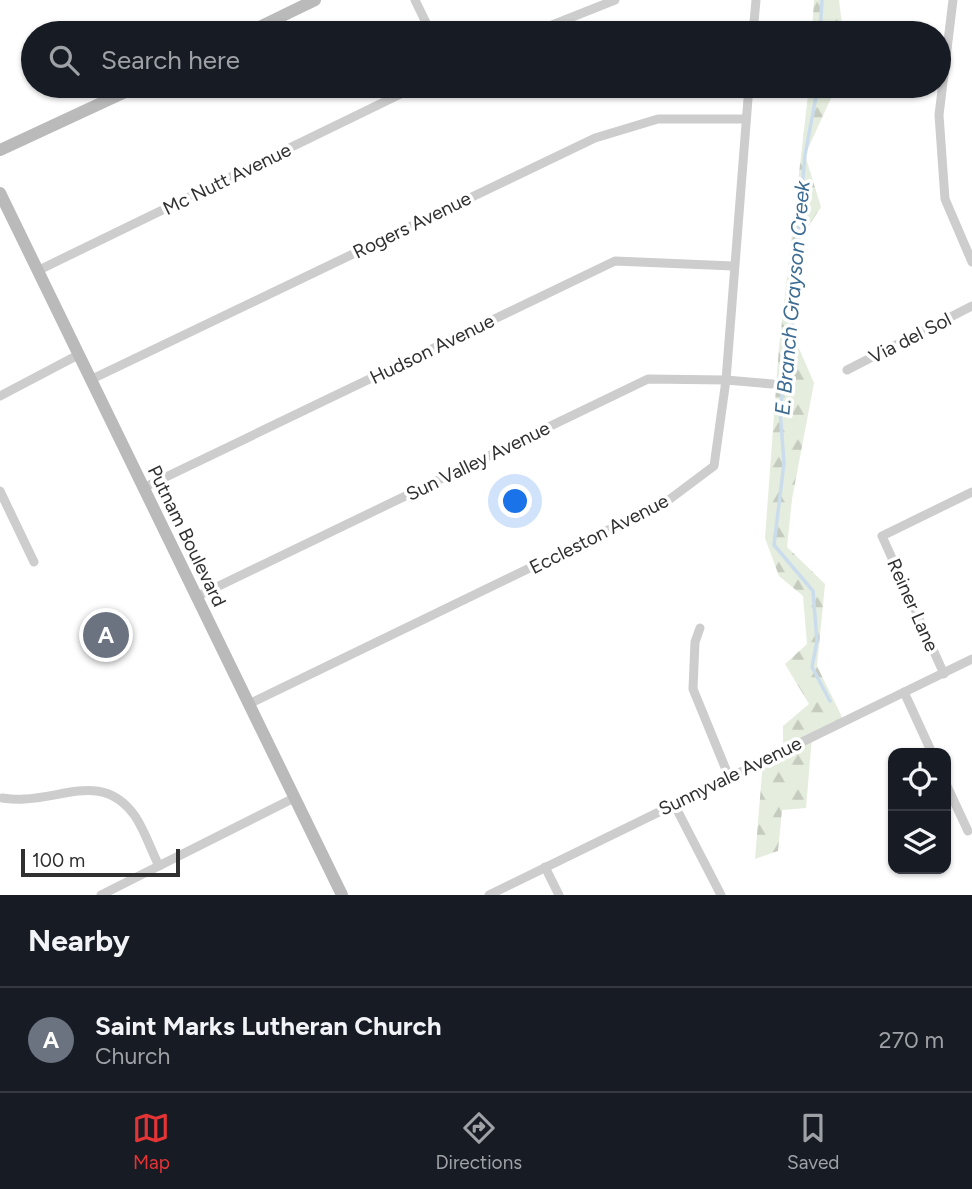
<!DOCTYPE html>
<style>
:root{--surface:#171b24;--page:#242831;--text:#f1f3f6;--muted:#9ea1a6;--line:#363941;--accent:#e53436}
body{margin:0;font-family:Figtree,sans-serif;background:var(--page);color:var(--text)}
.controls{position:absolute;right:21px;bottom:21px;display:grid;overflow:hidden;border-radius:14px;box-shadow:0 2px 5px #0004}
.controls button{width:63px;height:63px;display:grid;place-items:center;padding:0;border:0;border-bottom:2px solid var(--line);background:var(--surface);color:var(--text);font:35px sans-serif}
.scale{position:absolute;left:21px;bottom:18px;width:159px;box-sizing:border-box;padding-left:7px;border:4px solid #303030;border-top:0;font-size:19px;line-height:24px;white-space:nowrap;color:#303030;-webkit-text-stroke:5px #fff;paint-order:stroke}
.you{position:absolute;left:516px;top:502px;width:24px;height:24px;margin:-18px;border:5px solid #fff;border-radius:50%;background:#1a73e8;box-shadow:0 0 0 10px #1a73e833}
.badge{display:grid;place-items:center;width:46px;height:46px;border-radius:50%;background:var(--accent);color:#fff;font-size:23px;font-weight:700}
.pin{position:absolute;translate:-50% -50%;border:4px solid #fff;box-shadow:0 2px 7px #0006}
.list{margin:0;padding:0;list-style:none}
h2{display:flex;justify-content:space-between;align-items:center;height:91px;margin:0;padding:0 28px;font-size:30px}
h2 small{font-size:23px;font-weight:400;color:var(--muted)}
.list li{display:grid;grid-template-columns:46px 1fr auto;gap:21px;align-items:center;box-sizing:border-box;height:105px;padding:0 28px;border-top:2px solid var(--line)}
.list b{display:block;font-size:26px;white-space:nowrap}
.list p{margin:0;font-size:23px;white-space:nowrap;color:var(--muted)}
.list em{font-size:23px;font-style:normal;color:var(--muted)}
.icon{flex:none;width:38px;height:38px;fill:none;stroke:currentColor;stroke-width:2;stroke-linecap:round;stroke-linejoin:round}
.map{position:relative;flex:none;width:972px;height:895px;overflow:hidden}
.search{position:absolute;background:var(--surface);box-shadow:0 2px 5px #0004;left:21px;right:21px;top:21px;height:77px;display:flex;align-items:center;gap:18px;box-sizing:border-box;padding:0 24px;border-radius:38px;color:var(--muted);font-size:26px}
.sheet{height:196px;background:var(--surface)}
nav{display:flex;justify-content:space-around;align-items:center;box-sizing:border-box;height:98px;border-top:2px solid var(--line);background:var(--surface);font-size:19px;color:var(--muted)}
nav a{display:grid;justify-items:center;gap:4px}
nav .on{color:var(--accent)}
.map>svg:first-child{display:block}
.forest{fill:url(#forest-firs)}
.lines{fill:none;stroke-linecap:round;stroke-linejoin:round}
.stream{stroke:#cbddec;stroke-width:3.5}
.street{stroke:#cdcdcd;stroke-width:9}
.secondary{stroke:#bababa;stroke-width:12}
.labels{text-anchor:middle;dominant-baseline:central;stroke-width:7;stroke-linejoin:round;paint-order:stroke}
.street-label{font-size:19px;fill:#303030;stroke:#fff}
.water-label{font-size:21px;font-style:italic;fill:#3d6c93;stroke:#fff}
</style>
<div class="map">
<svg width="972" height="895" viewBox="0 0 972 895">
<defs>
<pattern id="forest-firs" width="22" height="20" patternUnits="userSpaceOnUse" patternTransform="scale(1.75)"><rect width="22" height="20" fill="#e5edde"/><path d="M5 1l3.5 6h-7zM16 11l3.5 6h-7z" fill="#c5ccbf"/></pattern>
</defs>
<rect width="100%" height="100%" fill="#fff"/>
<g class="forest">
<polygon points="814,0 839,0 842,25 838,33 812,33"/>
<polygon points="809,86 831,86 832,96 805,155 821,207 797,244 796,298 791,330 814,383 792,499 787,547 825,584 817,666 844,721 812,736 806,808 782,810 778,851 755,859 763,761 785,749 783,741 783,726 809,704 785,664 807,644 803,596 779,576 765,538 779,347"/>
</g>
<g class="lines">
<g class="stream">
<polyline points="820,33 822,0"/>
<polyline points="818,86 805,155 797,244 796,298 780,410 784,463 774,545 813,591 817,641 812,667 830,701"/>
</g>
<g class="street">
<polyline points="415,0 431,33"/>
<polyline points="953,0 939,115 945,199 972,262"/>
<polyline points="532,33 615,0"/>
<polyline points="753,33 756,0"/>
<polyline points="37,271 417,86"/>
<polyline points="847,370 972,306"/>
<polyline points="90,380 595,138 658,119 746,119"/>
<polyline points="0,396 78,355"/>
<polyline points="143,488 615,261 733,266"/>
<polyline points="0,491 34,562"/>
<polyline points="196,597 648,379 726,380 772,384"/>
<polyline points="700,628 695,642 693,689 729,777"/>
<polyline points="944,674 882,536 972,492"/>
<polyline points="904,692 932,753"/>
<polyline points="249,704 666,502 714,466 726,380 749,86"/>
<polyline points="946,784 968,831"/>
<path d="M2,798C9,799 17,800 24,799C65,798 104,772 135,816C145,831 151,850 159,866"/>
<polyline points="674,804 721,895"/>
<polyline points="545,867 559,895"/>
<polyline points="101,895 294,798"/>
<polyline points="489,895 972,659"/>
</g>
<g class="secondary">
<polyline points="247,33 315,0"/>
<polyline points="0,150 138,86"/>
<polyline points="0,193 342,895"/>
</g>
</g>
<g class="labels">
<g class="street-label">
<text transform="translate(227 179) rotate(-26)">Mc Nutt Avenue</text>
<text transform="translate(412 225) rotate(-26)">Rogers Avenue</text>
<text transform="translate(910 338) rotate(-27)">Via del Sol</text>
<text transform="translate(432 349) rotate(-26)">Hudson Avenue</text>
<text transform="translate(478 461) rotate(-26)">Sun Valley Avenue</text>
<text transform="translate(599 534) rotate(-27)">Eccleston Avenue</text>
<text transform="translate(187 536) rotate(64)">Putnam Boulevard</text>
<text transform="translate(913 605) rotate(66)">Reiner Lane</text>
<text transform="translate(730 776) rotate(-26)">Sunnyvale Avenue</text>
</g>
<g class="water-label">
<text transform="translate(792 298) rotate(-85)">E. Branch Grayson Creek</text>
</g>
</g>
</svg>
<div class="controls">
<button><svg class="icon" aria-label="locate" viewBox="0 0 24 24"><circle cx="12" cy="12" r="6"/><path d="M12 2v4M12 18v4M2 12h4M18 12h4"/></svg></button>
<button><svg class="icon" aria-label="layers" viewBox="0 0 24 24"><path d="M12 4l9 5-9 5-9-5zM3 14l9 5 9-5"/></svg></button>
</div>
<div class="scale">100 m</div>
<div class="you"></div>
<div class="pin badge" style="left:106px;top:635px;background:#6b7280">A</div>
<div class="search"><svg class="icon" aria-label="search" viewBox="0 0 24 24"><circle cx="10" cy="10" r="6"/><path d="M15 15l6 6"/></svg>Search here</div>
</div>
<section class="sheet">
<h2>Nearby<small></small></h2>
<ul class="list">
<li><span class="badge" style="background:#6b7280">A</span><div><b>Saint Marks Lutheran Church</b><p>Church</p></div><em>270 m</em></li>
</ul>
</section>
<nav>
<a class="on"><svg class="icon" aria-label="map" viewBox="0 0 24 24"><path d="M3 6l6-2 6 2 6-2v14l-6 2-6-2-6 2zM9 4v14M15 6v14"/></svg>Map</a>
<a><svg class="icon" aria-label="directions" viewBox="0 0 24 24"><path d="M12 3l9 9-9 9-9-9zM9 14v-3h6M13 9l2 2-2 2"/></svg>Directions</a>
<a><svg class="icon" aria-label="saved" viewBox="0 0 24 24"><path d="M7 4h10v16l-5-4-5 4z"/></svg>Saved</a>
</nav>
